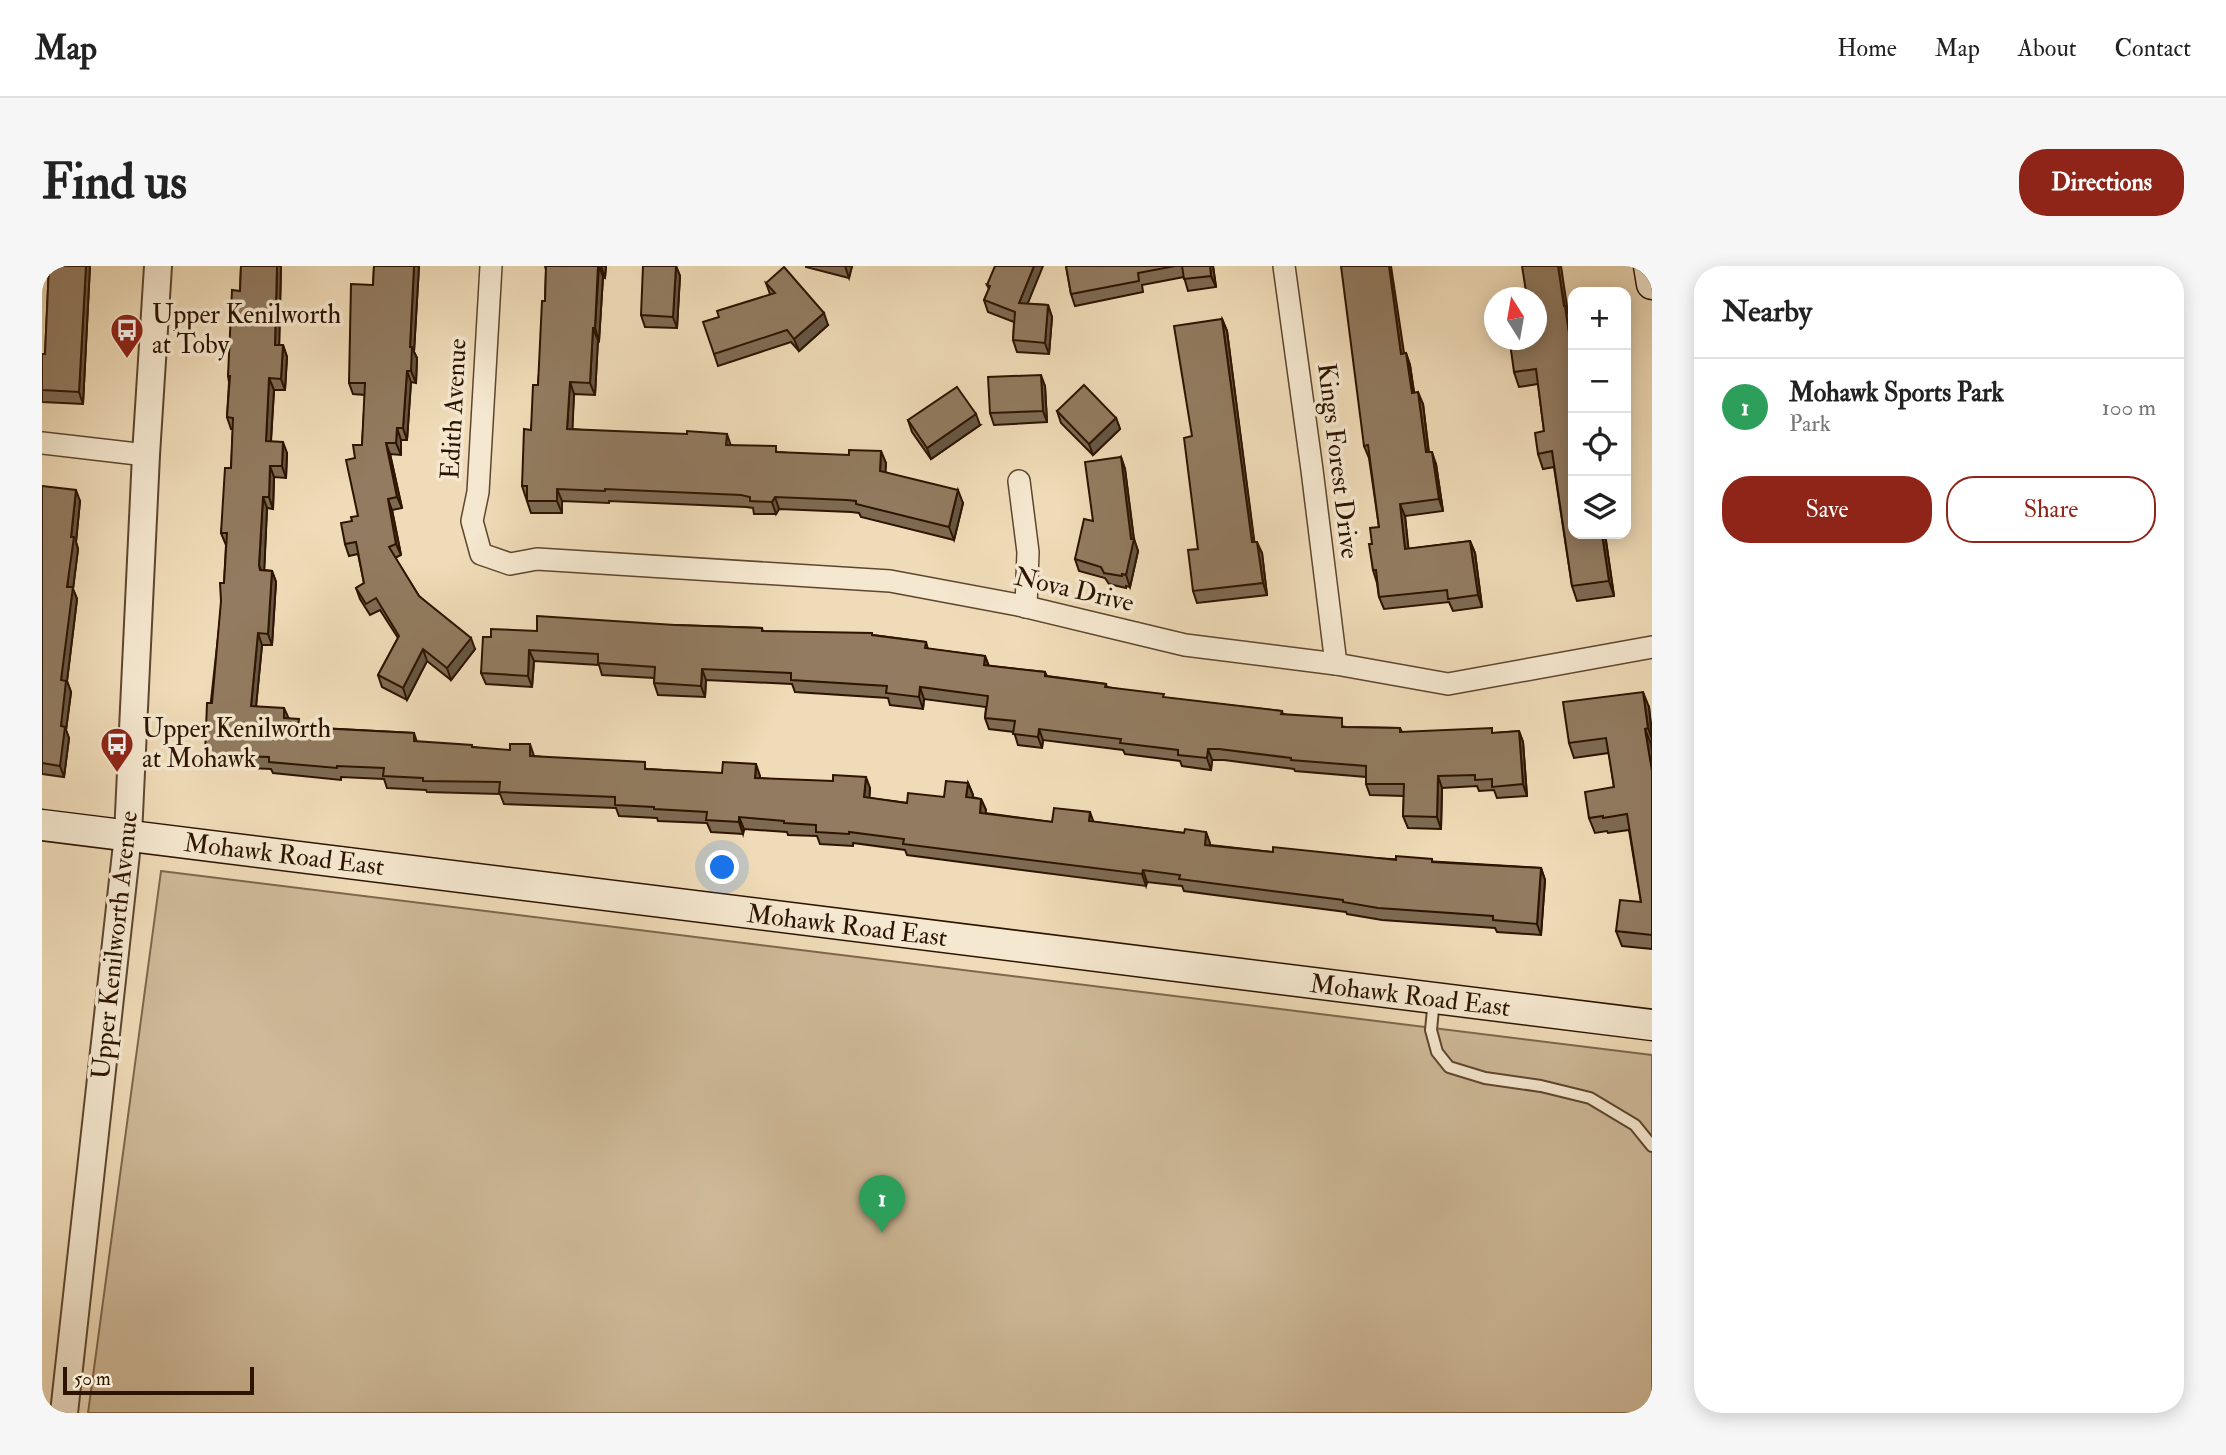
<!DOCTYPE html>
<meta charset="utf-8">
<style>
:root{--surface:#fff;--page:#f6f6f6;--text:#222;--muted:#767676;--line:#e0e0e0;--accent:#8f2418}
body{margin:0;font-family:"IM FELL Double Pica",serif;background:var(--page);color:var(--text)}
.controls{position:absolute;right:21px;top:21px;display:grid;overflow:hidden;border-radius:14px;box-shadow:0 4px 18px #0003}
.controls button{width:63px;height:63px;display:grid;place-items:center;padding:0;border:0;border-bottom:2px solid var(--line);background:var(--surface);color:var(--text);font:35px sans-serif}
.compass{position:absolute;left:1442px;top:21px;width:63px;height:63px;border-radius:50%;background:var(--surface);box-shadow:0 4px 18px #0003;rotate:349deg}
.scale{position:absolute;left:21px;bottom:18px;width:191px;box-sizing:border-box;padding-left:7px;border:4px solid #2d1401;border-top:0;font-size:19px;line-height:24px;white-space:nowrap;color:#2d1401;-webkit-text-stroke:5px #f5e8d0;paint-order:stroke}
.you{position:absolute;left:681px;top:602px;width:24px;height:24px;margin:-18px;border:5px solid #fff;border-radius:50%;background:#1a73e8;box-shadow:0 0 0 10px #1a73e833}
.badge{display:grid;place-items:center;width:46px;height:46px;border-radius:50%;background:var(--accent);color:#fff;font-size:23px;font-weight:700}
.pin{position:absolute;translate:-50% -58px;filter:drop-shadow(0 2px 4px #0008)}
.pin::after{content:'';position:absolute;top:37px;width:24px;height:21px;background:inherit;clip-path:polygon(0 0,100% 0,50% 100%)}
.list{margin:0;padding:0;list-style:none}
h2{display:flex;justify-content:space-between;align-items:center;height:91px;margin:0;padding:0 28px;font-size:30px}
h2 small{font-size:23px;font-weight:400;color:var(--muted)}
.list li{display:grid;grid-template-columns:46px 1fr auto;gap:21px;align-items:center;box-sizing:border-box;height:98px;padding:0 28px;border-top:2px solid var(--line)}
.list b{display:block;font-size:26px;white-space:nowrap}
.list p{margin:0;font-size:23px;white-space:nowrap;color:var(--muted)}
.list em{font-size:23px;font-style:normal;color:var(--muted)}
.actions{display:flex;gap:14px;padding:21px 28px}
.actions a{flex:1;padding:16px 0;border:2px solid var(--accent);border-radius:28px;text-align:center;font-size:24px;color:var(--accent)}
.actions .main{background:var(--accent);color:#fff}
.icon{flex:none;width:38px;height:38px;fill:none;stroke:currentColor;stroke-width:2;stroke-linecap:round;stroke-linejoin:round}
.map{position:relative;flex:none;width:1610px;height:1147px;overflow:hidden;border-radius:28px}
header{display:flex;align-items:center;gap:42px;box-sizing:border-box;height:98px;padding:0 35px;background:var(--surface);border-bottom:2px solid var(--line)}
header strong{font-size:33px}
nav{display:flex;gap:38px;margin-inline-start:auto;font-size:24px}
.intro{display:flex;align-items:center;justify-content:space-between;box-sizing:border-box;height:168px;padding:0 42px}
h1{margin:0;font-size:49px}
.button{padding:18px 32px;border-radius:28px;background:var(--accent);color:#fff;font-size:24px;font-weight:700}
main{display:flex;gap:42px;padding:0 42px}
aside{flex:1;background:var(--surface);border-radius:28px;box-shadow:0 4px 18px #0003}
.map>svg:first-child{display:block}
.green{fill:#ceb998;stroke:#7e664c;stroke-width:2}
.lines{fill:none;stroke-linecap:round;stroke-linejoin:round}
.service-casing{stroke:#5e462e;stroke-width:14}
.minor-casing{stroke:#5e462e;stroke-width:24}
.tertiary-casing{stroke:#5e462e;stroke-width:30}
.secondary-casing{stroke:#2d1401;stroke-width:33}
.service{stroke:#f5e8d0;stroke-width:10}
.minor{stroke:#f5e8d0;stroke-width:21}
.tertiary{stroke:#f5e8d0;stroke-width:26}
.secondary{stroke:#f5e8d0;stroke-width:30}
.wall{fill:#7e6a53;stroke:#2d1401;stroke-width:2}
.shaded-wall{fill:#665643;stroke:#2d1401;stroke-width:2}
.building{fill:#927b60;stroke:#2d1401;stroke-width:2}
.labels{text-anchor:middle;dominant-baseline:central;stroke-width:7;stroke-linejoin:round;paint-order:stroke}
.poi-label{font-size:26px;fill:#2d1401;stroke:#f5e8d0;text-anchor:start}
.street-label{font-size:26px;fill:#2d1401;stroke:#f5e8d0}
</style>
<header>
<strong>Map</strong>
<nav><a>Home</a><a>Map</a><a>About</a><a>Contact</a></nav>
</header>
<div class="intro"><h1>Find us</h1><a class="button">Directions</a></div>
<main>
<div class="map">
<svg width="1610" height="1147" viewBox="0 0 1610 1147">
<rect width="100%" height="100%" fill="#efdbb7"/>
<filter id="stains"><feTurbulence type="fractalNoise" baseFrequency=".00286" numOctaves="4"/><feColorMatrix values="0 0 0 0 .2 0 0 0 0 .09 0 0 0 0 .02 0 0 0 .5 -.17"/></filter>
<radialGradient id="worn" r=".72"><stop offset=".6" stop-color="#630" stop-opacity="0"/><stop offset="1" stop-color="#630" stop-opacity=".3"/></radialGradient>
<polygon class="green" points="119,605 1610,789 1610,1147 46,1147"/>
<g class="lines">
<defs>
<polyline id="service" points="1392,733 1389,764 1395,786 1407,801 1443,812 1499,820 1548,832 1593,859 1610,880"/>
<g id="minor">
<polyline points="449,0 436,226 430,255 439,288 468,298 495,293 848,315 976,339 1143,379 1294,398 1406,418 1610,381"/>
<polyline points="1242,0 1270,204 1294,398"/>
<polyline points="0,177 104,189"/>
<polyline points="977,215 986,286 984,341"/>
</g>
<polyline id="tertiary" points="22,1147 86,569 104,189 116,0"/>
<g id="secondary">
<polyline points="1607,0 1610,18"/>
<polyline points="0,559 1610,759"/>
</g>
</defs>
<use href="#service" class="service-casing"/>
<use href="#minor" class="minor-casing"/>
<use href="#tertiary" class="tertiary-casing"/>
<use href="#secondary" class="secondary-casing"/>
<use href="#service" class="service"/>
<use href="#minor" class="minor"/>
<use href="#tertiary" class="tertiary"/>
<use href="#secondary" class="secondary"/>
</g>
<g class="wall">
<polygon points="7,0 48,0 41,138 0,136 0,88 3,88"/>
<polygon points="199,0 239,0 237,79 241,79 245,91 243,124 232,124 229,176 245,187 244,212 232,211 231,243 225,242 222,304 230,305 234,316 230,379 220,379 214,440 246,453 260,461 372,467 375,476 431,481 492,490 606,503 718,510 718,512 828,522 827,532 865,537 902,531 926,517 931,529 930,531 939,533 944,544 943,547 1010,556 1052,556 1142,567 1164,566 1168,579 1231,586 1499,602 1503,614 1499,669 1455,666 1453,662 1340,654 1305,648 1304,646 1142,625 1140,620 1105,616 1104,620 865,589 863,584 811,577 811,580 778,578 775,570 746,569 745,566 702,563 701,568 669,566 665,557 616,555 615,552 577,550 574,542 462,538 458,528 385,526 384,524 345,522 342,513 299,511 299,514 231,507 229,503 167,500 163,489 182,317 184,279 179,267 189,202 191,163 189,163 185,151 187,116 186,110 198,25"/>
<polygon points="332,0 377,0 372,86 375,92 374,117 369,116 365,174 359,174 359,189 348,188 360,242 350,244 359,289 353,292 377,330 433,383 409,414 385,395 365,434 340,421 336,409 356,372 338,344 328,349 318,333 314,322 322,317 316,288 307,290 303,278 310,255 316,250 313,192 320,179 323,129 311,128 307,117 331,19"/>
<polygon points="503,0 564,0 563,12 561,11 557,75 556,74 553,129 532,128 530,163 689,179 736,186 844,197 843,206 921,237 912,274 819,251 817,247 809,246 737,243 734,248 712,248 711,242 704,241 567,235 567,237 520,235 520,247 489,247 480,220 496,119 503,35 504,4"/>
<polygon points="634,0 638,10 635,62 603,61 599,49"/>
<polygon points="764,0 810,0 807,12 764,1"/>
<polygon points="1024,0 1171,0 1174,21 1146,25 1142,11 1100,19 1101,26 1033,40 1029,28"/>
<polygon points="724,17 786,59 757,85 749,76 676,100 672,88 728,28"/>
<polygon points="945,19 985,38 1006,39 1010,51 1007,88 975,86 971,74 972,56 946,46 942,34 947,23"/>
<polygon points="1526,47 1529,55 1531,268 1563,268 1572,330 1535,335 1530,320 1512,201 1501,203 1496,188 1502,165 1496,118 1477,121 1472,106 1491,74"/>
<polygon points="1180,53 1185,65 1212,276 1220,287 1225,329 1155,337 1151,325 1156,283 1150,170"/>
<polygon points="1362,87 1364,87 1368,99 1372,127 1381,138 1387,186 1394,198 1401,245 1363,250 1366,283 1428,275 1433,287 1440,341 1411,345 1407,336 1342,343 1337,331 1335,317 1331,304 1330,278 1337,261 1327,192 1322,180"/>
<polygon points="1003,120 1005,156 952,159 948,147"/>
<polygon points="1015,145 1074,152 1078,163 1051,189 1019,157"/>
<polygon points="866,154 938,159 889,193 870,166"/>
<polygon points="1079,191 1083,203 1092,273 1096,285 1088,321 1084,320 1084,322 1067,318 1063,312 1037,305 1033,293"/>
<polygon points="0,220 38,235 34,276 36,283 31,323 35,333 25,415 29,426 24,464 27,472 22,511 0,508"/>
<polygon points="633,359 720,362 721,365 831,369 884,376 886,383 943,390 947,400 1003,406 1005,410 1064,418 1065,421 1123,432 1240,445 1241,448 1304,461 1358,462 1360,466 1452,467 1477,465 1481,476 1485,530 1455,532 1452,524 1437,525 1435,520 1400,522 1399,563 1366,562 1361,550 1362,530 1328,529 1324,518 1324,511 1253,505 1252,503 1182,494 1170,494 1169,504 1140,500 1138,495 1083,488 1081,484 1001,474 1000,482 976,479 972,466 947,463 943,452 944,441 882,433 881,443 848,439 846,432 753,426 750,418 664,414 663,431 616,429 612,417 612,412 560,409 557,399 492,395 490,421 444,418 439,407 449,371 495,365"/>
<polygon points="1607,441 1610,466 1610,478 1609,478 1610,485 1610,683 1580,680 1574,665 1599,636 1587,564 1566,567 1565,565 1553,567 1547,552 1572,521 1567,487 1532,492 1527,477"/>
</g>
<g class="shaded-wall">
<polygon points="44,0 48,0 41,138 37,126"/>
<polygon points="235,0 239,0 237,90 233,79"/>
<polygon points="372,0 377,0 372,86 375,92 374,117 369,105 368,81"/>
<polygon points="557,0 561,11 557,75 553,62"/>
<polygon points="559,0 564,0 563,12"/>
<polygon points="634,0 638,10 635,62 631,51"/>
<polygon points="803,0 810,0 807,12"/>
<polygon points="992,0 1001,0 981,49 977,37"/>
<polygon points="1168,0 1171,0 1174,21 1169,10"/>
<polygon points="1347,0 1349,0 1364,100 1359,88"/>
<polygon points="1516,0 1519,0 1526,47 1529,55 1531,72 1531,95"/>
<polygon points="1006,39 1010,51 1007,88 1003,77"/>
<polygon points="782,47 786,59 757,85 752,73"/>
<polygon points="1180,53 1185,65 1214,288 1210,276"/>
<polygon points="551,62 556,74 553,129 548,117"/>
<polygon points="241,79 245,91 243,124 239,113"/>
<polygon points="1364,87 1368,99 1374,139 1370,127"/>
<polygon points="365,105 369,116 365,174 361,162"/>
<polygon points="999,109 1003,120 1005,156 1001,145"/>
<polygon points="227,112 232,124 228,187 224,175"/>
<polygon points="528,116 532,128 530,175 525,163"/>
<polygon points="1376,126 1381,138 1388,199 1384,186"/>
<polygon points="934,148 938,159 889,193 885,182"/>
<polygon points="1074,152 1078,163 1051,189 1047,178"/>
<polygon points="355,162 359,174 359,189 354,177"/>
<polygon points="685,168 689,180 684,179"/>
<polygon points="241,176 245,187 244,212 240,200"/>
<polygon points="344,177 348,188 360,242 355,231"/>
<polygon points="839,185 844,197 843,217 838,205"/>
<polygon points="1390,186 1394,198 1401,245 1397,233"/>
<polygon points="1079,191 1083,203 1092,275 1092,273 1096,285 1088,321 1084,309 1089,273"/>
<polygon points="228,200 232,211 231,243 227,231"/>
<polygon points="515,223 520,235 520,247 515,235"/>
<polygon points="34,224 38,235 34,276 36,283 31,323 35,333 25,415 29,426 24,464 27,472 22,511 18,500 19,460 19,414 29,271"/>
<polygon points="916,224 921,237 912,274 907,261"/>
<polygon points="221,231 225,242 222,311 223,315 217,299"/>
<polygon points="733,231 737,243 734,248 730,236"/>
<polygon points="346,233 350,244 359,289 354,278"/>
<polygon points="1358,238 1363,250 1368,296 1363,283"/>
<polygon points="1560,268 1563,268 1572,330 1567,315"/>
<polygon points="1428,275 1433,287 1440,341 1436,329"/>
<polygon points="1215,276 1220,287 1225,329 1221,317"/>
<polygon points="230,305 234,316 230,379 226,368"/>
<polygon points="216,367 220,379 213,451 209,440"/>
<polygon points="429,372 433,383 409,414 405,402"/>
<polygon points="381,383 385,395 365,434 361,422"/>
<polygon points="487,384 492,395 490,421 486,410"/>
<polygon points="943,390 947,401 942,399"/>
<polygon points="660,403 664,414 663,431 659,420"/>
<polygon points="878,421 882,433 881,443 877,431"/>
<polygon points="1601,426 1607,441 1610,473 1606,462"/>
<polygon points="242,442 247,453 242,452"/>
<polygon points="997,463 1001,474 1000,482 996,471"/>
<polygon points="1603,463 1609,478 1610,485 1610,505"/>
<polygon points="1477,465 1481,476 1485,530 1481,518"/>
<polygon points="488,478 492,490 488,490"/>
<polygon points="1166,483 1170,494 1169,504 1165,492"/>
<polygon points="714,498 718,510 717,524 713,512"/>
<polygon points="1396,510 1400,522 1399,563 1395,551"/>
<polygon points="824,511 828,522 827,543 822,531"/>
<polygon points="926,517 931,529 929,542 924,531"/>
<polygon points="939,533 944,544 942,558 938,547"/>
<polygon points="1048,546 1052,557 1047,555"/>
<polygon points="697,551 702,563 701,568 697,556"/>
<polygon points="1164,566 1168,577 1167,590 1163,579"/>
<polygon points="1499,602 1503,614 1499,669 1495,658"/>
<polygon points="1101,604 1105,616 1104,620 1100,608"/>
</g>
<g class="building">
<polygon points="7,0 44,0 37,126 0,124 0,88 3,88"/>
<polygon points="199,0 235,0 233,79 241,79 239,113 227,112 224,175 241,176 240,200 228,200 227,231 221,231 217,299 218,304 230,305 226,368 216,367 209,440 242,442 242,452 257,453 256,461 372,467 372,475 430,479 430,481 468,484 468,478 488,478 488,490 603,496 603,503 680,507 681,496 714,498 713,512 791,515 791,509 824,511 822,531 865,537 866,527 902,531 904,515 926,517 924,531 939,533 938,547 1010,556 1012,542 1048,546 1047,555 1142,567 1143,563 1164,566 1163,579 1231,586 1231,581 1354,594 1354,590 1390,593 1390,596 1499,602 1495,658 1451,654 1451,650 1336,642 1301,636 1301,634 1137,613 1138,609 1101,604 1100,608 861,578 862,573 807,566 807,568 774,566 774,559 742,557 742,555 697,551 697,556 664,554 665,546 612,543 612,541 573,539 573,531 457,526 458,516 381,515 381,512 341,510 342,502 295,500 295,502 227,496 227,491 163,489 165,437 170,437 179,335 178,317 182,317 185,267 179,267 183,202 189,202 191,152 185,151 188,110 186,110 190,24 198,25"/>
<polygon points="332,0 372,0 368,81 370,81 369,105 365,105 361,162 355,162 354,177 344,177 355,231 346,233 354,278 347,281 377,330 429,372 405,402 381,383 361,422 336,409 357,370 334,332 324,338 314,322 322,317 314,276 303,278 299,257 310,255 309,251 316,250 304,194 313,192 311,179 320,179 323,117 307,117 309,18 331,19"/>
<polygon points="504,0 556,0 553,62 551,62 548,117 528,116 525,163 645,168 645,165 685,168 684,179 734,180 734,186 807,189 807,184 839,185 838,205 916,224 907,261 814,238 814,235 805,234 733,231 730,236 708,235 708,231 699,229 563,223 563,225 515,223 515,235 485,235 485,220 480,220 482,163 489,164 491,119 496,119 500,35 503,35"/>
<polygon points="601,0 634,0 631,51 599,49"/>
<polygon points="953,0 992,0 977,37 1006,39 1003,77 971,74 973,46 942,34 948,20 945,19"/>
<polygon points="1024,0 1133,0 1096,7 1097,15 1029,28"/>
<polygon points="1140,0 1168,0 1169,10 1142,13"/>
<polygon points="1299,0 1347,0 1359,88 1364,87 1370,127 1376,126 1384,186 1390,186 1397,233 1358,238 1363,283 1428,275 1436,329 1406,333 1405,324 1337,331 1334,304 1331,304 1327,278 1330,278 1328,262 1337,261 1326,179 1322,180"/>
<polygon points="1480,0 1516,0 1522,40 1523,40 1531,95 1531,268 1560,268 1567,315 1530,320 1510,185 1496,188 1493,167 1502,165 1494,103 1472,106 1468,77 1494,74 1494,32 1485,32"/>
<polygon points="742,1 782,47 752,73 745,64 672,88 661,56 677,51 675,45 733,27 724,17"/>
<polygon points="1180,53 1210,276 1215,276 1221,317 1151,325 1146,284 1156,283 1142,172 1150,170 1132,60"/>
<polygon points="999,109 1001,145 948,147 946,111"/>
<polygon points="1042,119 1074,152 1047,178 1015,145"/>
<polygon points="915,121 934,148 885,182 866,154"/>
<polygon points="1079,191 1089,273 1092,273 1084,309 1080,308 1080,310 1062,307 1059,301 1033,293 1042,253 1051,255 1043,196"/>
<polygon points="0,220 34,224 29,271 32,271 25,321 31,321 19,414 24,415 19,460 23,461 18,500 0,497"/>
<polygon points="495,350 633,359 720,362 720,365 830,367 830,369 884,376 883,382 943,390 942,399 1003,406 1003,410 1064,418 1063,421 1122,428 1121,431 1240,445 1239,448 1300,452 1300,461 1358,462 1358,466 1450,462 1450,467 1477,465 1481,518 1450,521 1450,513 1433,514 1433,509 1396,510 1395,551 1361,550 1362,518 1324,518 1324,500 1249,494 1249,492 1177,483 1166,483 1165,492 1136,489 1136,484 1078,477 1079,473 997,463 996,471 971,468 973,455 943,452 946,430 878,421 877,431 844,427 845,420 749,414 749,407 660,403 659,420 612,417 613,401 556,397 556,388 487,384 486,410 439,407 441,371 449,371 449,363 495,365"/>
<polygon points="1601,426 1606,462 1603,463 1610,505 1610,669 1574,665 1578,634 1599,636 1585,548 1561,552 1561,550 1547,552 1543,526 1572,521 1564,472 1527,477 1521,436"/>
</g>
<defs>
<symbol id="bus-pin" viewBox="-11 -11 22 30"><path d="M0 17L-7.5 6A9.5 9.5 0 1 1 7.5 6Z" fill="#8f2418" stroke="#f5e8d0"/><path d="M-5-6H5V4H4V6H2V4H-2V6H-4V4H-5ZM-3.5-4V0h7V-4ZM-3.5 1.2v1.5H-2V1.2ZM2 1.2v1.5H3.5V1.2Z" fill="#fff"/></symbol>
</defs>
<g fill-rule="evenodd">
<use href="#bus-pin" x="66" y="45" width="38" height="52"/>
<use href="#bus-pin" x="56" y="459" width="38" height="52"/>
</g>
<g class="labels">
<g class="poi-label">
<text x="110" y="49">Upper Kenilworth<tspan x="110" dy="30">at Toby</tspan></text>
<text x="100" y="463">Upper Kenilworth<tspan x="100" dy="30">at Mohawk</tspan></text>
</g>
<g class="street-label">
<text transform="translate(412 143) rotate(-87)">Edith Avenue</text>
<text transform="translate(1296 195) rotate(83)">Kings Forest Drive</text>
<text transform="translate(1032 324) rotate(13)">Nova Drive</text>
<text transform="translate(242 589) rotate(7)">Mohawk Road East</text>
<text transform="translate(805 660) rotate(7)">Mohawk Road East</text>
<text transform="translate(73 679) rotate(-84)">Upper Kenilworth Avenue</text>
<text transform="translate(1368 730) rotate(7)">Mohawk Road East</text>
</g>
</g>
<rect width="100%" height="100%" filter="url(#stains)"/>
<rect width="100%" height="100%" fill="url(#worn)"/>
</svg>
<div class="controls">
<button>+</button>
<button>−</button>
<button><svg class="icon" aria-label="locate" viewBox="0 0 24 24"><circle cx="12" cy="12" r="6"/><path d="M12 2v4M12 18v4M2 12h4M18 12h4"/></svg></button>
<button><svg class="icon" aria-label="layers" viewBox="0 0 24 24"><path d="M12 4l9 5-9 5-9-5zM3 14l9 5 9-5"/></svg></button>
</div>
<svg class="compass" viewBox="-18 -18 36 36"><path d="M0-13l5 13h-10z" fill="#e53935"/><path d="M0 13l5-13h-10z" fill="#767676"/></svg>
<div class="scale">50 m</div>
<div class="you"></div>
<div class="pin badge" style="left:840px;top:967px;background:#2e9e5b">1</div>
</div>
<aside>
<h2>Nearby<small></small></h2>
<ul class="list">
<li><span class="badge" style="background:#2e9e5b">1</span><div><b>Mohawk Sports Park</b><p>Park</p></div><em>100 m</em></li>
</ul>
<div class="actions"><a class="main">Save</a><a>Share</a></div>
</aside>
</main>
